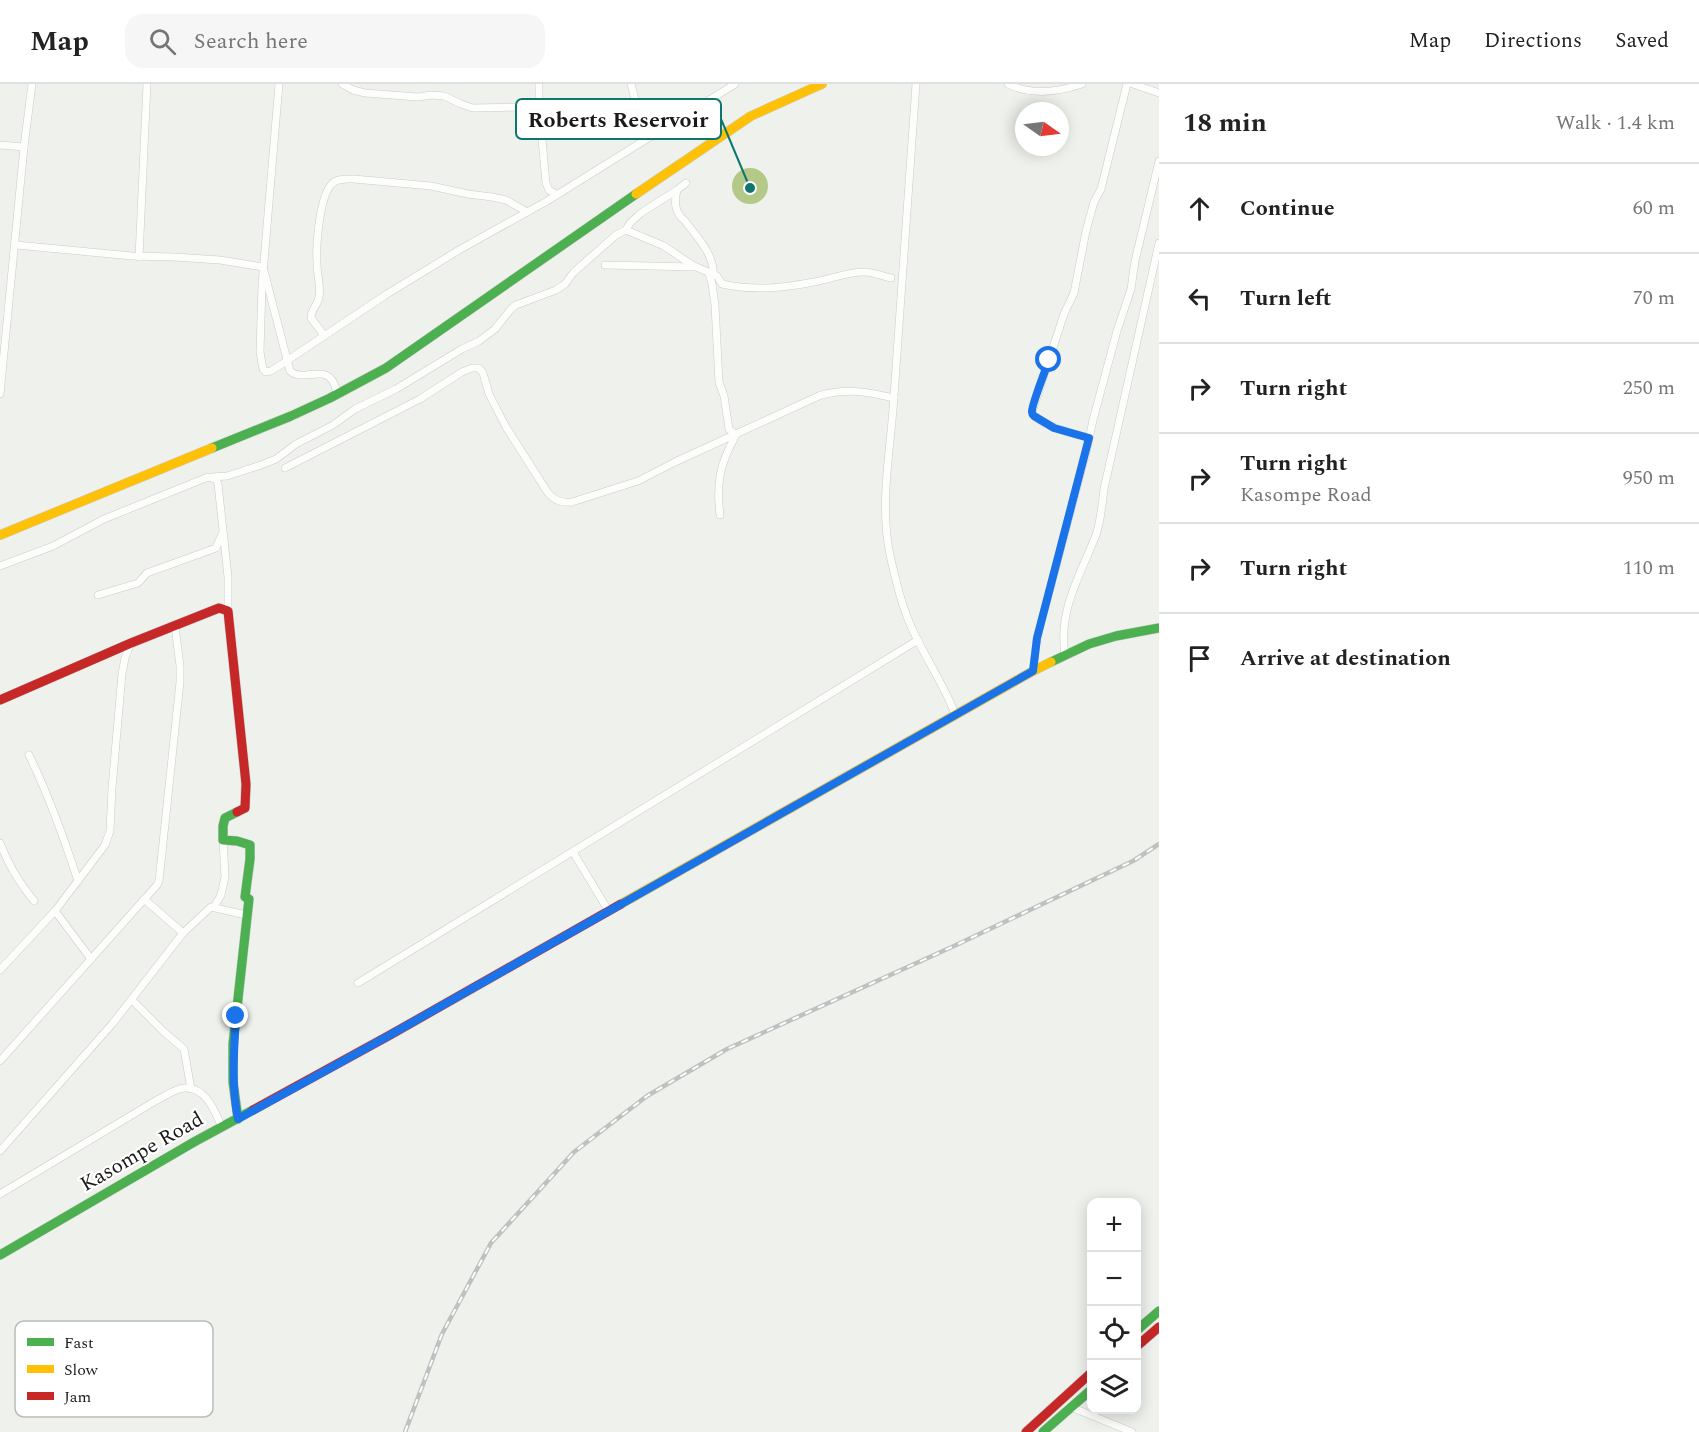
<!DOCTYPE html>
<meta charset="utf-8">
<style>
:root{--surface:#fff;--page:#f6f6f6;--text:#222;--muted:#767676;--line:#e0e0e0}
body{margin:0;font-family:Spectral,serif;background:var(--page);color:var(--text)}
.controls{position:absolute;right:18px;bottom:18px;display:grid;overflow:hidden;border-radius:12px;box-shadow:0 3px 15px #0003}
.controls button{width:54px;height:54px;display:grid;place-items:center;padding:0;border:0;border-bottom:2px solid var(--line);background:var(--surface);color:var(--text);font:30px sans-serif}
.compass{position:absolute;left:1015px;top:18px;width:54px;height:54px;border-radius:50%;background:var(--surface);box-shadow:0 3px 15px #0003;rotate:104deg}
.stop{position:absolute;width:18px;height:18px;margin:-14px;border:4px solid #1a73e8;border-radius:50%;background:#fff}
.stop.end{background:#1a73e8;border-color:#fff;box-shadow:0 2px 6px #0008}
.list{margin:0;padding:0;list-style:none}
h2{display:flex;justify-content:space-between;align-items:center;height:78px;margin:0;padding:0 24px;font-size:26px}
h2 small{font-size:20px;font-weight:400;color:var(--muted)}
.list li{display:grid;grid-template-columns:39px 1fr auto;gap:18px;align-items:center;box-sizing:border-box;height:90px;padding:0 24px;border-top:2px solid var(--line)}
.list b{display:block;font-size:22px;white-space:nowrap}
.list p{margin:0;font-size:20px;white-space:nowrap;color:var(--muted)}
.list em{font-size:20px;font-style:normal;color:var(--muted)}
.icon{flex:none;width:33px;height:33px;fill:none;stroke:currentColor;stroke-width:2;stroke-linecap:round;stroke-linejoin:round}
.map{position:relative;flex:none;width:1159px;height:1348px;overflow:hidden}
header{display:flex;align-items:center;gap:36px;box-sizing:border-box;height:84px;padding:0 30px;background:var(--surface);border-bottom:2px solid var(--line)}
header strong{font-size:28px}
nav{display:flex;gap:33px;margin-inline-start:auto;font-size:21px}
.search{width:420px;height:54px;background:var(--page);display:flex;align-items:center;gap:15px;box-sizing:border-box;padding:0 21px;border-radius:18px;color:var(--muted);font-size:22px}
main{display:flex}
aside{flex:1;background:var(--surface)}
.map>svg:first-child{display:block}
.water{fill:#b4c888}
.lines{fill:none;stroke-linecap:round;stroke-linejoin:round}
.street-casing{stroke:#cbccc9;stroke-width:8}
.fast-casing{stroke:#cbccc9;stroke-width:10}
.slow-casing{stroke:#cbccc9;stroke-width:10}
.jam-casing{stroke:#cbccc9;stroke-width:10}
.street{stroke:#fdfdfc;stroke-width:7}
.fast{stroke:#4caf50;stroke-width:9}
.slow{stroke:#ffc107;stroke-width:9}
.jam{stroke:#c62828;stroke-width:9}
.rail-casing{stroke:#bfc0bf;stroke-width:4.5}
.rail{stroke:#fff;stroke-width:2;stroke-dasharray:7;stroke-linecap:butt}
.route{stroke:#1a73e8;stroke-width:8}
.labels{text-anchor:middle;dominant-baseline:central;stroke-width:4.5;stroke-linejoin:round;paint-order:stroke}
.street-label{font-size:21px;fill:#1a1b18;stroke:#fff}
.key{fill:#fff;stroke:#babbba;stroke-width:1.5}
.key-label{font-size:16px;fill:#1a1b18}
.leader{fill:none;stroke:#0f766e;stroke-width:2}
.callout-dot{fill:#0f766e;stroke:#fff;stroke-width:2}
.callout{fill:#fff;stroke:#0f766e;stroke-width:2}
.callout-label{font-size:22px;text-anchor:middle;font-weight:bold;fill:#1a1b18}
</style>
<header>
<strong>Map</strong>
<div class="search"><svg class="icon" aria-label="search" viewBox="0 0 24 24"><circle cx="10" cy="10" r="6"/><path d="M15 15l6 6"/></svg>Search here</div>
<nav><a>Map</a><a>Directions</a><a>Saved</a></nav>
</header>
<main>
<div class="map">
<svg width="1159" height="1348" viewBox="0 0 1159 1348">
<rect width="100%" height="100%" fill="#eff1ed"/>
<circle class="water" cx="750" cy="102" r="18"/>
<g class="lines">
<defs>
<g id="street">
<polyline points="279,0 262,201 260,268 263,285 266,288 271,287 288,276 387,210 459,166 547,117 735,0"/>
<polyline points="342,0 353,6 365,9 418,13 432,11 444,12 461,20 473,24 521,23 540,28"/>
<polyline points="539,0 539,22 546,99 549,106 557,111"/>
<path d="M631,0L635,15L627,32C631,43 641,47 650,53"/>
<path d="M916,0C908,104 902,208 894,312C891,364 879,419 890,471C895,494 901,519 910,540C923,571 943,598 955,630"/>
<path d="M1008,0C1032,12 1058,8 1082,0"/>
<polyline points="1133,0 1159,9"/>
<polyline points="0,61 24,63"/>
<path d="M686,99L677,106C674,119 675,129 685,137C696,152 715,171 713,191"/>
<path d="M626,146L664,162L692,181L717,192L722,200C753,207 783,204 814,198C831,195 847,188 864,188C873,188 882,192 891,194"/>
<path d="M16,161L132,172L174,173L220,176L263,183L290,287C302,298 322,282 332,296C335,300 336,306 338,310"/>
<polyline points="139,173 147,0"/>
<polyline points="605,181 695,183"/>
<path d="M709,189L712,200L715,221L719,298L724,312L729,345L736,351C720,379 716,399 720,431"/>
<path d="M324,251L311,234C311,225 318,221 319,213C321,202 317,191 317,180C316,163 319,104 336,97C341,94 348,95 354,95L431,102L468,110L492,113L506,116L527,128"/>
<polyline points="0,310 24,63 32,0"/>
<path d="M1089,354C1075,350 1038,342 1032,328L1064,230L1074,209L1086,147L1094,118L1101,105L1127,0"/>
<path d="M285,384L420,315L462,288L472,284H479L483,289L489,310L506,343L548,409C556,417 561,419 572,418L638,397L675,378L821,311C848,304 868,308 894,314"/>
<polyline points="212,393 227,392 261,381 276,375 296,360 333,341 355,325 396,305 462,265 479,257 495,245 511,225 516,221 556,206 565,200 574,188 616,151 626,146 630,139 641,129 677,106"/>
<polyline points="0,482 53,462 104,435 208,393 216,395 218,400 228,493 228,527"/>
<polyline points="98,511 138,499 147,489 216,464 222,450"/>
<path d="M1065,571C1058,526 1080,492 1096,451C1101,436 1102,420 1104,405L1159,159"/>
<polyline points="1033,587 1037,554 1086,369 1093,336 1117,247 1131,205 1135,177 1159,77"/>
<path d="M29,671C49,712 64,754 78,797"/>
<path d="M0,759C8,780 20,800 34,817"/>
<polyline points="573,768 608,826"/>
<polyline points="214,823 221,811 225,793 223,756"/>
<polyline points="55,827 91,875"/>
<polyline points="183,849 211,823 246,831"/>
<polyline points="0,886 55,827 105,761 110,747 112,704 122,590 125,574 131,559"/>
<path d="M358,899C545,785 731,669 918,556"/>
<polyline points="132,916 164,948 184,965 191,1005"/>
<polyline points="0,977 157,801 159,797 180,598 180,582 175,542"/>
<polyline points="0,1067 113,939 183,849 144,815"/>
<path d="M0,1110L157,1016C165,1012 175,1005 184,1004C206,1002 215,1028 222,1043"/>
<polyline points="1071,1323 1132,1348"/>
</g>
<g id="fast">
<polyline points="212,364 291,332 330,314 386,284 636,110"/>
<polyline points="1051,578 1089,560 1116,552 1159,544"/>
<polyline points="237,728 225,734 223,742 223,756 237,757 250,761 250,775 245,813 249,815 233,960 233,998 238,1035"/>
<polyline points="0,1171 194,1058 253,1026"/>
<polyline points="1136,1247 1159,1227"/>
<polyline points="1043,1348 1092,1305"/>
</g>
<g id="slow">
<polyline points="636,110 751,32 822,0"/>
<polyline points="0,451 212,364"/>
<polyline points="621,820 1033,587 1051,578"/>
</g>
<g id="jam">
<polyline points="0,616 131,559 219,524 228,527 246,700 245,724 237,728"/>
<polyline points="253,1026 390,951 621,820"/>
<polyline points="1136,1263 1159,1243"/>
<polyline points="1026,1348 1092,1288"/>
</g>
</defs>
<use href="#street" class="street-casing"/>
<use href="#fast" class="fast-casing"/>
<use href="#slow" class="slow-casing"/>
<use href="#jam" class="jam-casing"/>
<use href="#street" class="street"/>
<use href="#fast" class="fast"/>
<use href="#slow" class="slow"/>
<use href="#jam" class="jam"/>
<defs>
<polyline id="rail" points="405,1348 442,1250 491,1159 574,1068 647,1012 727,965 954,862 1133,777 1159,760"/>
</defs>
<use href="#rail" class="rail-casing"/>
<use href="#rail" class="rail"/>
</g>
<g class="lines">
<path class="route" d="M236,932C234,967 231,1001 238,1035L390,951L1033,587L1037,554L1089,354L1054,344L1034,332C1033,331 1032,330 1032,328C1031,322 1046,285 1049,276"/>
</g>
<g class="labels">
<g class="street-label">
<text transform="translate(142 1068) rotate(-30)">Kasompe Road</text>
</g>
</g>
<rect x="15" y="1237" width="198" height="96" rx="9" class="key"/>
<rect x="27" y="1254" width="27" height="8" fill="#4caf50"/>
<rect x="27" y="1281" width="27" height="8" fill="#ffc107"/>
<rect x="27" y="1308" width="27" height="8" fill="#c62828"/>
<g class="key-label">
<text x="64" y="1264">Fast</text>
<text x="64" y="1291">Slow</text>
<text x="64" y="1318">Jam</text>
</g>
<path class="leader" d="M750 104L721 35"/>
<circle class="callout-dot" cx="750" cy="104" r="6"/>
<rect class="callout" x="516" y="15" width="205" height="40" rx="6"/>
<g class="callout-label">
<text x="618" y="43">Roberts Reservoir</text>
</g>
</svg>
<div class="controls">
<button>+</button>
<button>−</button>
<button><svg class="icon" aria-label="locate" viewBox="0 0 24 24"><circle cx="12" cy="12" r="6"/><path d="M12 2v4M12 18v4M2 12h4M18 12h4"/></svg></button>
<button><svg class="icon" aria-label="layers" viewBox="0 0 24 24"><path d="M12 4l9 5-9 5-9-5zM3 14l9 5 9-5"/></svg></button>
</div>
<svg class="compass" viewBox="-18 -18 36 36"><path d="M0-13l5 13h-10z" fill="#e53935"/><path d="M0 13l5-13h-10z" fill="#767676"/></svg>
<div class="stop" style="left:1049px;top:276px"></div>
<div class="stop end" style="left:236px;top:932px"></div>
</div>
<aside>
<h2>18 min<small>Walk · 1.4 km</small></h2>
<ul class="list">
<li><svg class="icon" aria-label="ahead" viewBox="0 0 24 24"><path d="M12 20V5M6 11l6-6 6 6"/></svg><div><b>Continue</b></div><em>60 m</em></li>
<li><svg class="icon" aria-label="left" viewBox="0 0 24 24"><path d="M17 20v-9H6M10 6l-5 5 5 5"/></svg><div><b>Turn left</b></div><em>70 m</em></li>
<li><svg class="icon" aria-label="right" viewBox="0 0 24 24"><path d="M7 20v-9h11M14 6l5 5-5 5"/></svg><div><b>Turn right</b></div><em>250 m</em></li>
<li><svg class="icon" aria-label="right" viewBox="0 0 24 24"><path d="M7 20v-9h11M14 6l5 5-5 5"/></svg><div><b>Turn right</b><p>Kasompe Road</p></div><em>950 m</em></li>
<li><svg class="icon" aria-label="right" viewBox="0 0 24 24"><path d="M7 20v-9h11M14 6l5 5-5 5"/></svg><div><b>Turn right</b></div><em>110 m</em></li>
<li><svg class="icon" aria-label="arrive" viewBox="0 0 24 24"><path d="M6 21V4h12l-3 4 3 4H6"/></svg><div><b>Arrive at destination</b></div></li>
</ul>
</aside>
</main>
